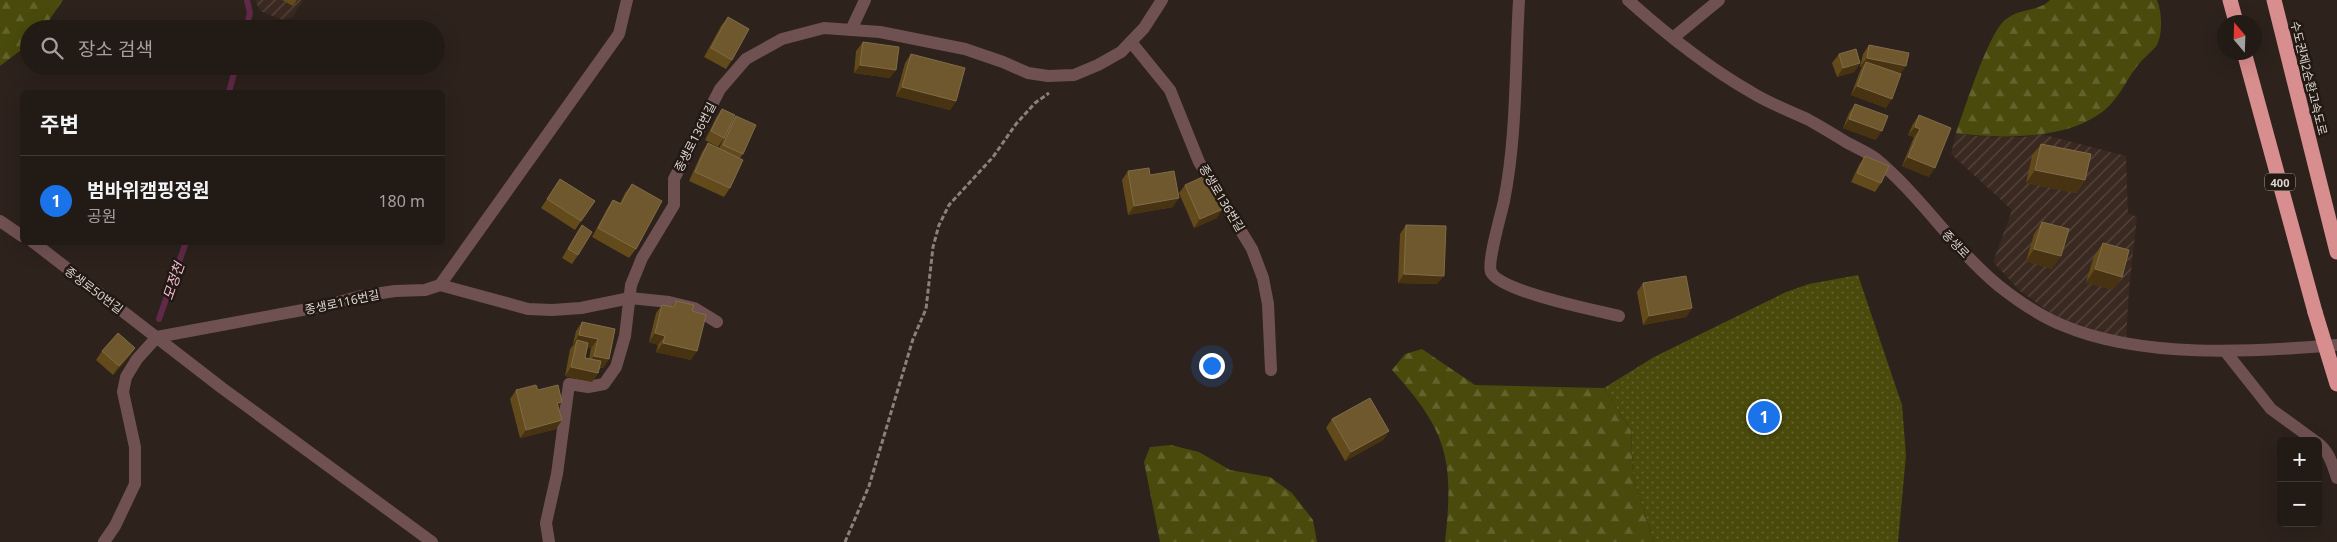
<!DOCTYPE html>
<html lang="ko">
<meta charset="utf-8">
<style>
:root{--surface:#221a15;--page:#2a231e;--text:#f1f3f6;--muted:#a2a1a0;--line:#3f3834;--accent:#1a73e8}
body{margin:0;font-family:"Noto Sans","Noto Sans KR",sans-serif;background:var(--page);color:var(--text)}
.controls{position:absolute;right:15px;bottom:15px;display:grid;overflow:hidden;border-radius:8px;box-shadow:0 5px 20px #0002}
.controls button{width:45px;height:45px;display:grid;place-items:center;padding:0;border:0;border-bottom:1px solid var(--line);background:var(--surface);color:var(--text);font:25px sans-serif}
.compass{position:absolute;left:2217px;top:15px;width:45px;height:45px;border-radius:50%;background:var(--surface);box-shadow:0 5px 20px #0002;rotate:341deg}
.you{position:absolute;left:1211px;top:365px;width:18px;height:18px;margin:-12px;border:4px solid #fff;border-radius:50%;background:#1a73e8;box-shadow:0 0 0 8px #1a73e833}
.badge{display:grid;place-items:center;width:32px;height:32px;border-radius:50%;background:var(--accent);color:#fff;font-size:16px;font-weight:700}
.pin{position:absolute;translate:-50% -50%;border:2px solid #fff;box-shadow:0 1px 5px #0006}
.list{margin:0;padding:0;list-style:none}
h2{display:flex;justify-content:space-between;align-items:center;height:65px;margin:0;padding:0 20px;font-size:21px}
h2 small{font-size:16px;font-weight:400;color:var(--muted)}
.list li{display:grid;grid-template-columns:32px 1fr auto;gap:15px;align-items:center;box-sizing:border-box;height:90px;padding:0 20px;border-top:1px solid var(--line)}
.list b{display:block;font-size:19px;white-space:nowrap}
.list p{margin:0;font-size:16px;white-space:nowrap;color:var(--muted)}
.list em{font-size:16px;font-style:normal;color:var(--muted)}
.icon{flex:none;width:28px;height:28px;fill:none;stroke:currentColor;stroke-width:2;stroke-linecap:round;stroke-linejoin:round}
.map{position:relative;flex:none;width:2337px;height:542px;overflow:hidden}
.search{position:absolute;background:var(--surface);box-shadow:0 5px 20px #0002;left:20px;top:20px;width:425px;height:55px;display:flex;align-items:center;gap:12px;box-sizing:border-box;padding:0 18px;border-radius:28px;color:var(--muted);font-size:19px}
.panel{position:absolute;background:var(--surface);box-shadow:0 5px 20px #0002;left:20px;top:90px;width:425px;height:155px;border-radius:8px}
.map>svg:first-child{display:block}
.industrial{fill:url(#industrial-furrows)}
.forest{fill:url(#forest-firs)}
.park{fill:url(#park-dots)}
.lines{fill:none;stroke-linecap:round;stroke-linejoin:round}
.stream{stroke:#612949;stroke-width:6}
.path{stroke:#89817c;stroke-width:3;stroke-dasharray:5 2.5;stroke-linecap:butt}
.minor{stroke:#705151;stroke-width:12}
.highway{stroke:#d88d8e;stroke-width:15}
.highway-bridge{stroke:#d88d8e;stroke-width:15}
.wall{fill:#624a1a;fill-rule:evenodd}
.shaded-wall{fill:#473312}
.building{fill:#6f582d;stroke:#806c47}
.labels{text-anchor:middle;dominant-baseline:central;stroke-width:5;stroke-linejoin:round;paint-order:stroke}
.shield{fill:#231913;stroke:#a49d98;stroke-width:1}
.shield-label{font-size:11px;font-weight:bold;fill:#dcd5d1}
.street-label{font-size:12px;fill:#dcd5d1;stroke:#231913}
.water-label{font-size:14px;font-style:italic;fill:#f7bfdb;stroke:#231913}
</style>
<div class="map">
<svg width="2337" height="542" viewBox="0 0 2337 542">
<defs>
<pattern id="industrial-furrows" width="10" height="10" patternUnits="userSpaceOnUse" patternTransform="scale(1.25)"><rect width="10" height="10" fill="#3a2920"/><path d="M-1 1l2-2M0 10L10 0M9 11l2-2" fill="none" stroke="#56473f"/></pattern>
<pattern id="forest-firs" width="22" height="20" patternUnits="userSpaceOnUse" patternTransform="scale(1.25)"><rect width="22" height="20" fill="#494a0c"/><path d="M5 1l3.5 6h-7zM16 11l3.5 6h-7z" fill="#63632e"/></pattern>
<pattern id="park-dots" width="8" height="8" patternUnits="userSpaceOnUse" patternTransform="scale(1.25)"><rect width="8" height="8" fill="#494a0c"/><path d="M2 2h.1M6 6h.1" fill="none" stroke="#63632e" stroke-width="1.8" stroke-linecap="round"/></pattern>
</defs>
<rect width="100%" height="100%" fill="#2d221c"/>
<g class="industrial">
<polygon points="255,0 303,0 293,17 283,20 260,11"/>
<polygon points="1956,133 1976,136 2024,137 2041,134 2126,156 2128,213 2137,217 2129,289 2126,340 2099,335 2056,317 2019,290 1993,262 2012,210 1951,154"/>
</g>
<g class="forest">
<polygon points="0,0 63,0 43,29 29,29 29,44 0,66"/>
<path d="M2050,0H2157C2162,12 2163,33 2157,45C2152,52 2143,58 2138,65C2128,77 2121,94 2110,105C2075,141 2001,139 1956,133C1965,108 1988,34 2005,20C2020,7 2039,12 2050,0Z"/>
<path d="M1422,349L1475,385L1604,388L1631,430L1633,477L1654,542H1445C1454,460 1448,432 1392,370L1405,354Z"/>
<polygon points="1171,445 1199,452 1230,470 1270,477 1292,493 1313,520 1317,542 1160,542 1144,462 1150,447"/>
</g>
<polygon class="park" points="1858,275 1902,405 1906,455 1898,542 1654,542 1633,477 1631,430 1604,388 1654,357 1786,292 1809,284"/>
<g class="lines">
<g class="stream">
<polyline points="246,29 250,13 247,0"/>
<polyline points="229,92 236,66"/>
<polyline points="159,319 186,242"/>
</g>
<polyline class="path" points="845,542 869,486 913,339 926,309 933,247 939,225 949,205 993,157 1016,124 1035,103 1049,93"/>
<g class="minor">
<path d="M1519,0C1515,67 1517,136 1504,201C1501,215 1487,262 1491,272C1501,292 1595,310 1619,316"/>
<path d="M1628,0C1666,34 1707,67 1751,92C1768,103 1788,110 1807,119C1820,126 1833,134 1846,142C1855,147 1867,152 1875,158C1921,196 1953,248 1999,286C2018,301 2040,316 2062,325C2141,359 2253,352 2337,345"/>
<polyline points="851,30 865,0"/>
<polyline points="1674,37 1719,0"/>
<polyline points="1131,42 1170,90 1199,162 1252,249 1263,278 1268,304 1271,370"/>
<polyline points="0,221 22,236"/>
<polyline points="33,242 222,388 432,542"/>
<polyline points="440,285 528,309 552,310 581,308 630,298 669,302 694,308 717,322"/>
<polyline points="2225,351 2271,409 2315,441"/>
<path d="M2318,443C2329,451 2333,466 2337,478"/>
<polyline points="104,542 115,526 135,484 135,447 123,392 126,377 137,359 157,337 324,306 361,296 395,291 425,290 440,285 619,34 627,0"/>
<polyline points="549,542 546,523 557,474 569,384 588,387 604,384 616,367 625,336 631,285 642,258 674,205 674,179 720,89 746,59 782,39 824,28 880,32 965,49 1003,62 1028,73 1048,76 1074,75 1098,65 1121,52 1144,28 1162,0"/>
</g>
<g class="highway">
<polyline points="2230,0 2236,22"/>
<polyline points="2274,0 2337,252"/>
<polyline points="2244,52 2315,312"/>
</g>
<polyline class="highway-bridge" points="2315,312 2337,384"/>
</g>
<g class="wall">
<polygon points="282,0 297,0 293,6"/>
<polygon points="728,17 732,60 726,69 704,57 721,26"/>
<polygon points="863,42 890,78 854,73 856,51"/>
<polygon points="1869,45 1900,74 1886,108 1851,95 1860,71 1862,67 1860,67 1863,54"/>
<polygon points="911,54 956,101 950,110 896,96 905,63"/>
<polygon points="1839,54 1860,63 1854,72 1837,77 1832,63"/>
<polygon points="1855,104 1876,140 1843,128 1849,113"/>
<polygon points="722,109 731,124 736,116 743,154 740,158 730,188 724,197 689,181 702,152 708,143 719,148 724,138 718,147 705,140 716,118"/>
<polygon points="1919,115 1929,177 1902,166 1914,137 1908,135 1913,124"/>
<polygon points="2041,144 2085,180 2076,193 2026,183 2032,156"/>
<polygon points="1865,156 1881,183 1875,192 1851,182 1859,165"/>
<polygon points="1128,171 1150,175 1173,207 1128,215 1122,180"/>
<polygon points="560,179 595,201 575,230 541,208"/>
<polygon points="632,184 636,249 629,258 592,237 607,209 613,200 620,203 625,193"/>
<polygon points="1185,185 1217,218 1194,228 1179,193"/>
<polygon points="2042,222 2052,269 2026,261 2034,234"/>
<polygon points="582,225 578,255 572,264 562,258 576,234"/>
<polygon points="1406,225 1437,284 1398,283 1400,234"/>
<polygon points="2103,243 2113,290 2086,282 2094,256"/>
<polygon points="1643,283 1692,308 1686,317 1643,325 1637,292"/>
<polygon points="676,301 692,311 691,360 656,352 658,345 649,342 656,313 662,305 671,307"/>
<path d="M582,322L615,329L609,359L603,368H600L598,373L592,382L565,376L570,349L574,344H573L576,331ZM588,347L591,348L589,359L585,358Z"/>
<polygon points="135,348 129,357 113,375 96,360 102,351"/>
<polygon points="516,390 538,390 559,407 562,420 556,429 520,438 510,399"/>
<polygon points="1332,419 1389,431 1383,440 1345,461 1326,428"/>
</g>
<g class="shaded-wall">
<polygon points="1867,58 1906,66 1900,75 1866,62 1862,67 1860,67"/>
<polygon points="1860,63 1854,72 1837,77 1843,68"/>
<polygon points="860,65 896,70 890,78 854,73"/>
<polygon points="1857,86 1892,99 1886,108 1851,95"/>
<polygon points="902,87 956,101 950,110 896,96"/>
<polygon points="1849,119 1882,131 1876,140 1843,128"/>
<polygon points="1915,127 1920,129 1914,137 1908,135"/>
<polygon points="1908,157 1935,168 1929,177 1902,166"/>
<polygon points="2035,170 2085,180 2076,193 2026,183"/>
<polygon points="1179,198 1173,207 1128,215 1134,206"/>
<polygon points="1223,209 1217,218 1194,228 1200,219"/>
<polygon points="2034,249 2061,256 2052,269 2026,261"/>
<polygon points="2095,269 2122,277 2113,290 2086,282"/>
<polygon points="1404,274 1444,276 1437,284 1398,283"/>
<polygon points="1692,308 1686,317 1643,325 1649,316"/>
<polygon points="655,333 665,336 658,345 649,342"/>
<polygon points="579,335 598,339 591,348 576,345 577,340 574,344 573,344"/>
<polygon points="663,343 697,351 691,360 656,352"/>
<polygon points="135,348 129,357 113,375 119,366"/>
<polygon points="594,356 609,359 603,368 588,365"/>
<polygon points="571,367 598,373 592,382 565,376"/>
<polygon points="562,402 556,411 557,403"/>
<polygon points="562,420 556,429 520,438 526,430"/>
<polygon points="1389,431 1383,440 1345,461 1351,452"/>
</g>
<g class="building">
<polygon points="728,17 749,29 732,60 711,48"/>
<polygon points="863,42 899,47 896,70 860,65"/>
<polygon points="1869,45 1909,53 1906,66 1867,58"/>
<polygon points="1856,49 1860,63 1843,68 1839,54"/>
<polygon points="911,54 965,68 956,101 902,87"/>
<polygon points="1866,62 1901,74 1892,99 1857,86"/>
<polygon points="1855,104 1888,116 1882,131 1849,119"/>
<polygon points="722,109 735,115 724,138 711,131"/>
<polygon points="1919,115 1951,128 1935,168 1908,157 1920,129 1915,127"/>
<polygon points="736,116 756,125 743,154 723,145"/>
<polygon points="708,143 743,160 730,188 695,172"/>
<polygon points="2041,144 2091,154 2085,180 2035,170"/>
<polygon points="1865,156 1889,166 1881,183 1857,173"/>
<polygon points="1149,168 1150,175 1174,171 1179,198 1134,206 1128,171"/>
<polygon points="1207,175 1223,209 1200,219 1185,185"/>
<polygon points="560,179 595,201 581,221 547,199"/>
<polygon points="632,184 662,201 636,249 598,228 613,200 621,204"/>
<polygon points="2042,222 2069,229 2061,256 2034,249"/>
<polygon points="582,225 592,232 578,255 568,249"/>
<polygon points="1406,225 1446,226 1444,276 1404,274"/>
<polygon points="2103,243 2129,250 2122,277 2095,269"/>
<polygon points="1686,276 1692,308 1649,316 1643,283"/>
<polygon points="676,301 694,305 692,311 706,315 697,351 663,343 665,336 655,333 662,305 674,307"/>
<polygon points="582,322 615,329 609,359 594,356 598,339 579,335"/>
<polygon points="118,333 135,348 119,366 102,351"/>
<polygon points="577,340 588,343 585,358 601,361 598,373 571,367"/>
<polygon points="536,385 538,390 558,385 562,402 557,403 562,420 526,430 516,390"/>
<polygon points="1370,398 1389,431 1351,452 1332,419"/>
</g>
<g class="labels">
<rect class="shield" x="2265" y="173.5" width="30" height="17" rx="4"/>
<g class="shield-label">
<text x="2280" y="182">400</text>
</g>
<g class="street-label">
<text transform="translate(2309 78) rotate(76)">수도권제2순환고속도로</text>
<text transform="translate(695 137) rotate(-63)">종생로136번길</text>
<text transform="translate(1222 198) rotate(59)">종생로136번길</text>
<text transform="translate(1956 244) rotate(46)">종생로</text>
<text transform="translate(94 290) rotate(37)">종생로50번길</text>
<text transform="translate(342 302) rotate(-12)">종생로116번길</text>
</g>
<g class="water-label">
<text transform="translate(173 281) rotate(-71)">모정천</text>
</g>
</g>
</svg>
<div class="controls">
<button>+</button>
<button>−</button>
</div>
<svg class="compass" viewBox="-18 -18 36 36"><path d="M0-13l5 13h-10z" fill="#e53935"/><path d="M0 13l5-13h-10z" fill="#a2a1a0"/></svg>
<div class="you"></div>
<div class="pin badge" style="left:1764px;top:417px">1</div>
<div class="search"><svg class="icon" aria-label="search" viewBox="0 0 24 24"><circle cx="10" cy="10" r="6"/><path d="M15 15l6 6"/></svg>장소 검색</div>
<section class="panel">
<h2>주변<small></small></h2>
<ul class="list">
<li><span class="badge">1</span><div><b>범바위캠핑정원</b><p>공원</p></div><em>180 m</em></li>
</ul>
</section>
</div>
